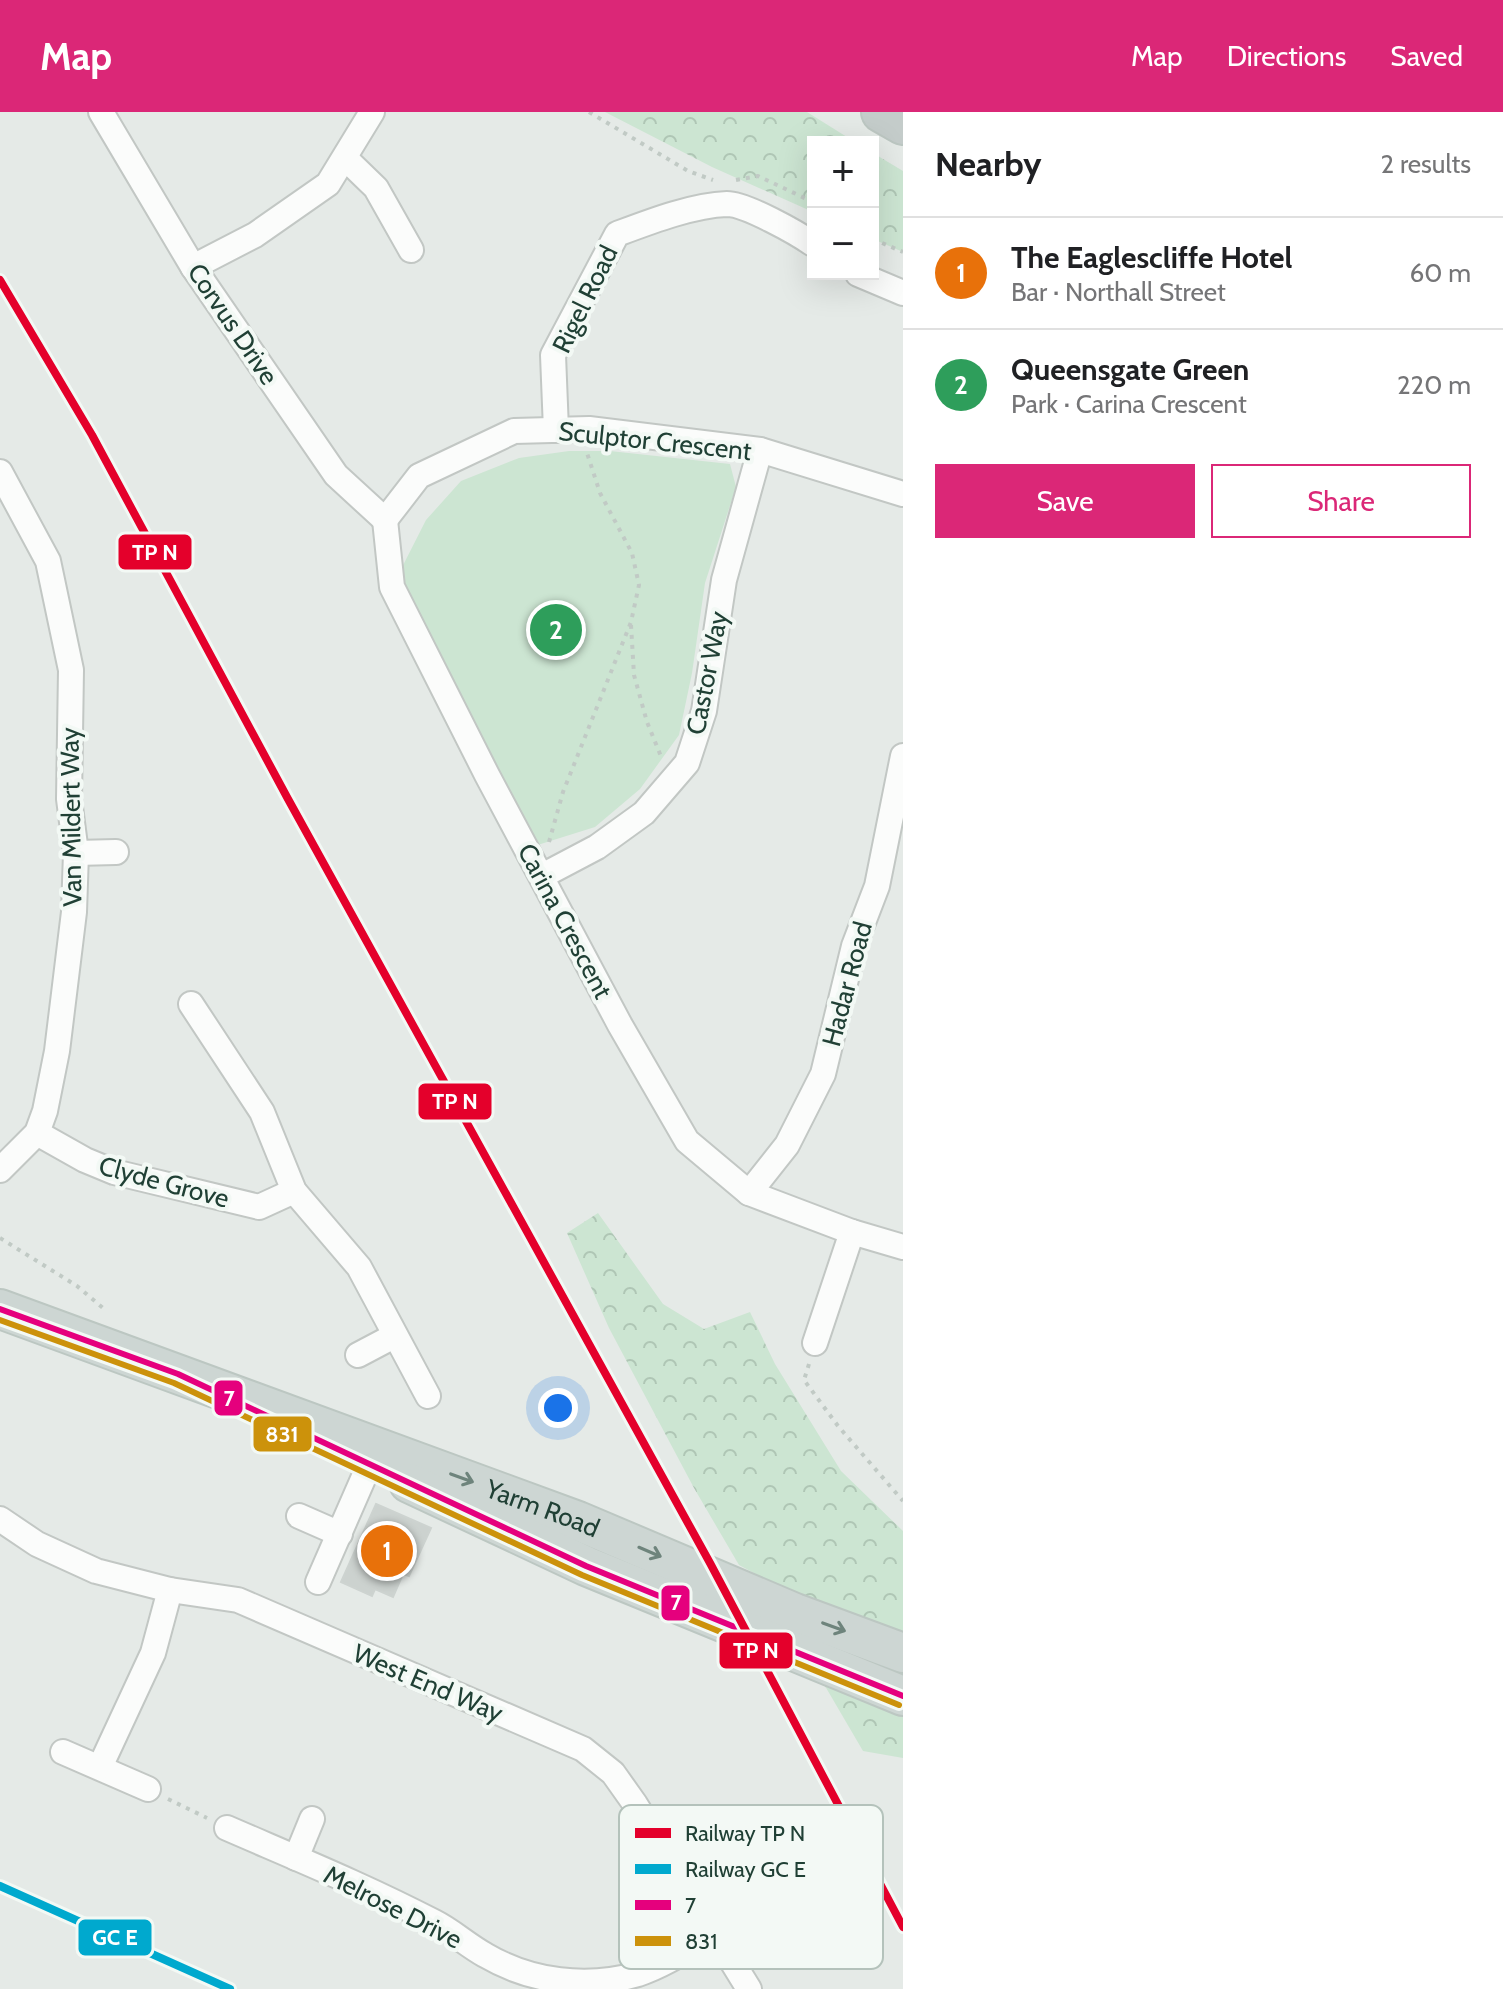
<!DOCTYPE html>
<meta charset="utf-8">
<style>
:root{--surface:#fff;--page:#f6f6f6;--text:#202124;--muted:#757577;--line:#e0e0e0;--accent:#db2777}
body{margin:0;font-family:Cabin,sans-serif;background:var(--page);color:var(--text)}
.controls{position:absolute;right:24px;top:24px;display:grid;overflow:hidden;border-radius:0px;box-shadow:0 8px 32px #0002}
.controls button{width:72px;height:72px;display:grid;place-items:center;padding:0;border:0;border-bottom:2px solid var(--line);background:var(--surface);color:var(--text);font:40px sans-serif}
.you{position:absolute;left:558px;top:1296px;width:28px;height:28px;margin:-20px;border:6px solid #fff;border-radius:50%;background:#1a73e8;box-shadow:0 0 0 12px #1a73e833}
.badge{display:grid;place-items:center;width:52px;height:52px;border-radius:50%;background:var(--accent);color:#fff;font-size:26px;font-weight:700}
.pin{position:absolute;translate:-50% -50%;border:4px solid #fff;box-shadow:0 2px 8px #0006}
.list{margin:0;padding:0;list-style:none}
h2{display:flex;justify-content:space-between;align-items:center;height:104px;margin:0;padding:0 32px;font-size:34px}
h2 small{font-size:26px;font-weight:400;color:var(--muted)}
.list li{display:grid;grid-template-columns:52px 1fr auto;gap:24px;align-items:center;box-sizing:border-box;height:112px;padding:0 32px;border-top:2px solid var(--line)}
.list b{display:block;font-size:30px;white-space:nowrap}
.list p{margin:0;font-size:26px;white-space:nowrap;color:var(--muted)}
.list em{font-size:26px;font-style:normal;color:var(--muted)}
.actions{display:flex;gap:16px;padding:24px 32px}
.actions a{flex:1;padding:18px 0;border:2px solid var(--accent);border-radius:0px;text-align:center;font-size:28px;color:var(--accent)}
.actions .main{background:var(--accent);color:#fff}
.map{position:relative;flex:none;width:903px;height:1877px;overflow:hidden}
header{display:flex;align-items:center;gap:48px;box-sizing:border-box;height:112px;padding:0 40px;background:var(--accent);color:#fff}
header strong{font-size:38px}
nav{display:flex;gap:44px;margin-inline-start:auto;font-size:28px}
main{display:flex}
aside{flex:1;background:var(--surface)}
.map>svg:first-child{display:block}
.forest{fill:url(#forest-crowns)}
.green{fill:#cce5d2}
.building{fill:#ccd2cf;stroke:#cdd3d0;stroke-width:2}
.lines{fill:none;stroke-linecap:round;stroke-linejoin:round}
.minor-casing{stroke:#c2c7c4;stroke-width:28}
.primary-casing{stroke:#bcc7c2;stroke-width:42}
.trunk-casing{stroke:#bcc7c2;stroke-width:44}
.path{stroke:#c1cac5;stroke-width:4;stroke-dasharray:4 6;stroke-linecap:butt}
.minor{stroke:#fbfcfb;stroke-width:24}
.primary{stroke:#cdd6d3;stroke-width:38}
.trunk{stroke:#c4ccca;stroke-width:40}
.bus-1-casing{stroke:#f3f9f5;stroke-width:12}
.bus-2-casing{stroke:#f3f9f5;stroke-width:12}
.bus-1{stroke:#e5007d;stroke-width:6}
.bus-2{stroke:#cc920b;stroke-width:6}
.rail-1-casing{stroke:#f3f9f5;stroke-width:14}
.rail-2-casing{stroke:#f3f9f5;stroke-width:14}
.rail-1{stroke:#e4002b;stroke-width:8}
.rail-2{stroke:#00a9ce;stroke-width:8}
.oneway{stroke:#6e847c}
.labels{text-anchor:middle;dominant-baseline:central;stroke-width:8;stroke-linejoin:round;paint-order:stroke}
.street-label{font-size:26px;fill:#204035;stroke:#f3f9f5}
.key{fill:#f3f9f5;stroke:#b4c2bb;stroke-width:2}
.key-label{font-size:22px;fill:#204035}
.line-badge{stroke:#f3f9f5;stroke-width:3}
.badge-label{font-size:22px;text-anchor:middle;font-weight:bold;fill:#fff}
</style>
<header>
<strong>Map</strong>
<nav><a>Map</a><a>Directions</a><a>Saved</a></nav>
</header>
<main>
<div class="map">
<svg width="903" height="1877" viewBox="0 0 903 1877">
<defs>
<pattern id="forest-crowns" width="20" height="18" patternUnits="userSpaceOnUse" patternTransform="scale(2)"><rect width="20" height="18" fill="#cce5d2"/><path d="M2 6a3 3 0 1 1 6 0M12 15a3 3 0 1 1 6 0" fill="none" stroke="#afc6b5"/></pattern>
</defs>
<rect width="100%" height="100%" fill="#e5eae7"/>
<g class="forest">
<polygon points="605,0 807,0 855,30 813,30 813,100 712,55"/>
<polygon points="873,41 903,59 903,140 873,127"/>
<polygon points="598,1101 663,1192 704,1217 750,1200 775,1252 841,1359 903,1419 903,1527 800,1486 739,1453 694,1376 609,1216 567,1121"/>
<polygon points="825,1574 903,1605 903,1646 863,1639"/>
</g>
<polygon class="green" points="569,339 610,339 730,352 736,375 705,471 692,561 679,623 640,677 595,715 528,736 392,475 426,408 461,369 519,346"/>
<polygon class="building" points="376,1392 431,1416 409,1464 403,1462 393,1485 375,1477 372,1484 341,1470"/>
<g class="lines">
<defs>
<g id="minor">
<polyline points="101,0 193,155 336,363 385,408"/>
<polyline points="345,46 376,76 411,138"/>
<polyline points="193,155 255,123 328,72 372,0"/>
<polyline points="858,162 903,181"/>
<path d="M556,318L553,243L617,122C649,110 693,93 727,92C746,92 797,121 813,132"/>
<polyline points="0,360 48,449 71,558 69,687 76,741 74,800 57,939 45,999 37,1021 0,1058"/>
<polyline points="385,408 392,475 487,663 620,913 687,1029 749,1081 852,1120 903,1135"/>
<polyline points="385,408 419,364 514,319 589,317 760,338 903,382"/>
<polyline points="76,741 116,740"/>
<polyline points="542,764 597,735 644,701 687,651 704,599 724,468 760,338"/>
<polyline points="191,892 262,1000 294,1079 359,1155 428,1284"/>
<polyline points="37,1021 85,1048 114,1060 259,1095 294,1079"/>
<polyline points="749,1081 787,1033 823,962 854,834 877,774 903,644"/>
<polyline points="815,1231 852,1120"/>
<polyline points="358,1243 394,1224"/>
<polyline points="299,1404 340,1422"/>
<polyline points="0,1407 37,1432 96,1459 170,1478 238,1488 583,1637 613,1661 635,1692 749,1877"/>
<polyline points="318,1470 377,1335"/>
<polyline points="63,1640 148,1677"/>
<polyline points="100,1655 153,1541 170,1478"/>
<path d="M227,1716C296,1746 367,1775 434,1810C452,1819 467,1833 485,1843C531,1870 587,1877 638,1862C665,1853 690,1836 714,1822"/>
<polyline points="296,1746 312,1707"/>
</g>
<g id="primary">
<path id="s1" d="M0,1197L578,1409L795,1501L903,1541"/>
<polyline points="409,1371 586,1454 903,1584"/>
</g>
<polyline id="trunk" points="882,0 903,12"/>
</defs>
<use href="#minor" class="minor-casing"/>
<use href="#primary" class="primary-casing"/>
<use href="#trunk" class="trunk-casing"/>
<g class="path">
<polyline points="589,0 688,59 713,68"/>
<polyline points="736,68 758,64 813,90"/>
<polyline points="873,127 903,140"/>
<polyline points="631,513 634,563 647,610 662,647"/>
<polyline points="549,730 563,680 631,510 639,473 632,441 600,381 587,341"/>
<polyline points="0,1126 77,1174 103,1196"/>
<polyline points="809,1252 804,1268 838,1314 903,1389"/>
<polyline points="168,1687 207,1706"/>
</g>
<use href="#minor" class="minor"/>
<use href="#primary" class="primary"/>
<use href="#trunk" class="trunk"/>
<defs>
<polyline id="bus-1" points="0,1197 178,1262 586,1454 903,1584"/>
<polyline id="bus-2" points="0,1208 174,1271 582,1463 899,1593"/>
</defs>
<use href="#bus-1" class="bus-1-casing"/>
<use href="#bus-2" class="bus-2-casing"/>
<use href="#bus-1" class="bus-1"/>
<use href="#bus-2" class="bus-2"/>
<defs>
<polyline id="rail-1" points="0,168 92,323 288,687 710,1451 903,1815"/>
<polyline id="rail-2" points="0,1774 230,1877"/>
</defs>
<use href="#rail-1" class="rail-1-casing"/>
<use href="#rail-2" class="rail-2-casing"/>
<use href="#rail-1" class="rail-1"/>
<use href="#rail-2" class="rail-2"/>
</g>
<defs><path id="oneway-shaft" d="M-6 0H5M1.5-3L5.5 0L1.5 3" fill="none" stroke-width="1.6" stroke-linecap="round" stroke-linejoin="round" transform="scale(2)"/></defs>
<g class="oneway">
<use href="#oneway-shaft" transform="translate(462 1366) rotate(20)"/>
<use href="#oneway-shaft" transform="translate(650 1440) rotate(23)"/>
<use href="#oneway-shaft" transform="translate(834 1515) rotate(20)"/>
</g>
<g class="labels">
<g class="street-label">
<text transform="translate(585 187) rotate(-64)">Rigel Road</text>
<text transform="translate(233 212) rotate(56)">Corvus Drive</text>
<text transform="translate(655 329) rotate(6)">Sculptor Crescent</text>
<text transform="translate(707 561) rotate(-79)">Castor Way</text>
<text transform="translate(71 705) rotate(-91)">Van Mildert Way</text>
<text transform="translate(565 809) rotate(62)">Carina Crescent</text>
<text transform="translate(847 872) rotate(-75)">Hadar Road</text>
<text transform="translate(164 1070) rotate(15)">Clyde Grove</text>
<text stroke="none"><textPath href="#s1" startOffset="578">Yarm Road</textPath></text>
<text transform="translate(428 1571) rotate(23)">West End Way</text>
<text transform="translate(393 1795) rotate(27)">Melrose Drive</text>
</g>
</g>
<rect x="619" y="1693" width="264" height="164" rx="12" class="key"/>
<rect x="635" y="1716" width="36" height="10" fill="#e4002b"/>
<rect x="635" y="1752" width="36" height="10" fill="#00a9ce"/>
<rect x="635" y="1788" width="36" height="10" fill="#e5007d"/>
<rect x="635" y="1824" width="36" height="10" fill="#cc920b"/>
<g class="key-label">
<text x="685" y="1729">Railway TP N</text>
<text x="685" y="1765">Railway GC E</text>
<text x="685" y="1801">7</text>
<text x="685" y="1837">831</text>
</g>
<g class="line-badge">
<rect x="117" y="421" width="76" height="38" rx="8" fill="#e4002b"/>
<rect x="417" y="970" width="76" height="39" rx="8" fill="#e4002b"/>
<rect x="213" y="1267" width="31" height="38" rx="8" fill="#e5007d"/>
<rect x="252" y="1303" width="61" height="38" rx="8" fill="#cc920b"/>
<rect x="660" y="1472" width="31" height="38" rx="8" fill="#e5007d"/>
<rect x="718" y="1519" width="76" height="39" rx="8" fill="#e4002b"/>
<rect x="77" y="1806" width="76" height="39" rx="8" fill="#00a9ce"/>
</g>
<g class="badge-label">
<text x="155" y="448">TP N</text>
<text x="455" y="997">TP N</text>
<text x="229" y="1294">7</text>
<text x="282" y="1330">831</text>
<text x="676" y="1498">7</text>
<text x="756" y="1546">TP N</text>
<text x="115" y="1833">GC E</text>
</g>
</svg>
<div class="controls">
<button>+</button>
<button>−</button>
</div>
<div class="you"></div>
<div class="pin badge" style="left:387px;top:1439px;background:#e8710a">1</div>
<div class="pin badge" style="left:556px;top:518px;background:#2e9e5b">2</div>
</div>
<aside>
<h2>Nearby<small>2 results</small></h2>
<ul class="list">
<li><span class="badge" style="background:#e8710a">1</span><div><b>The Eaglescliffe Hotel</b><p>Bar · Northall Street</p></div><em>60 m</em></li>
<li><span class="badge" style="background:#2e9e5b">2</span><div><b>Queensgate Green</b><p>Park · Carina Crescent</p></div><em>220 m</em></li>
</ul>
<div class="actions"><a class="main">Save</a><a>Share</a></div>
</aside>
</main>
